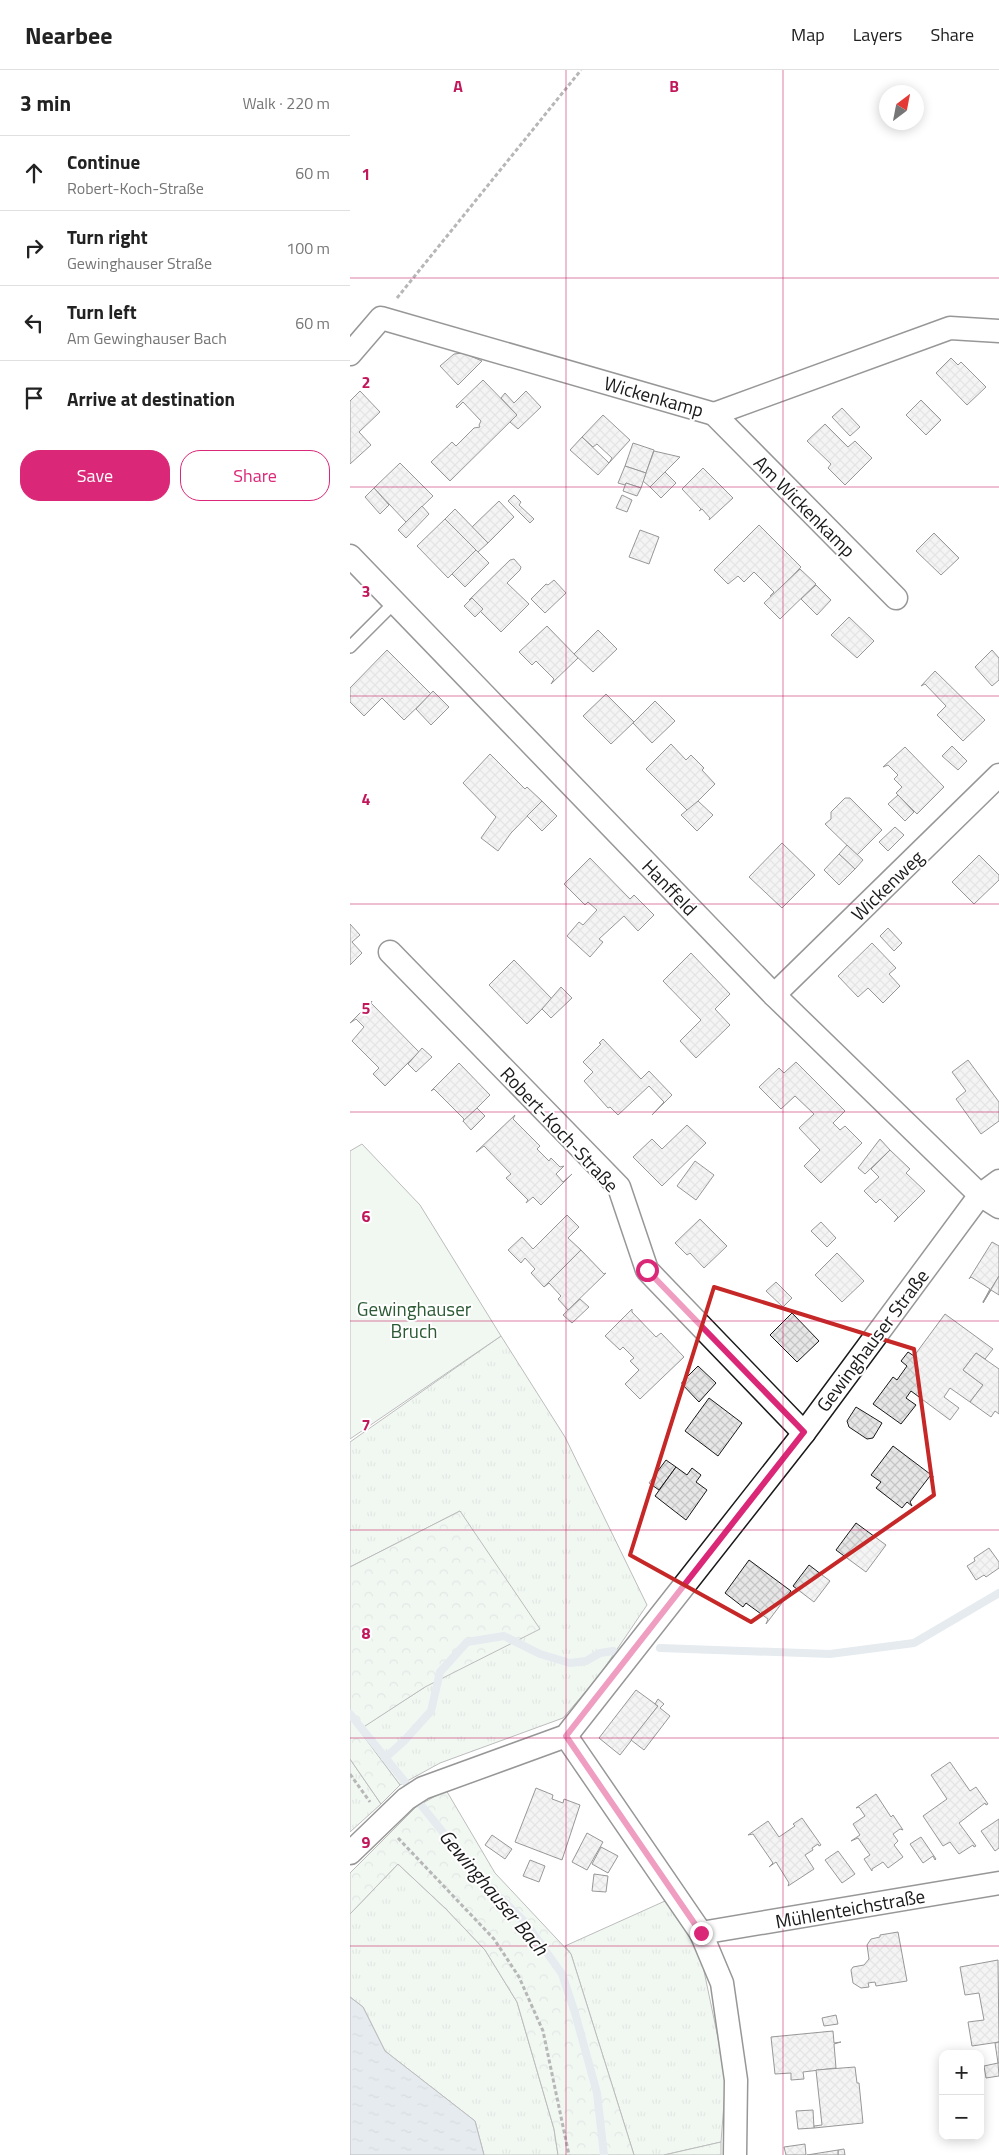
<!DOCTYPE html>
<meta charset="utf-8">
<style>
:root{--surface:#fff;--page:#f6f6f6;--text:#222;--muted:#767676;--line:#e0e0e0;--accent:#db2777}
body{margin:0;font-family:"Titillium Web",sans-serif;background:var(--page);color:var(--text)}
.controls{position:absolute;right:15px;bottom:15px;display:grid;overflow:hidden;border-radius:10px;box-shadow:0 2px 12px #0003}
.controls button{width:45px;height:45px;display:grid;place-items:center;padding:0;border:0;border-bottom:1px solid var(--line);background:var(--surface);color:var(--text);font:25px sans-serif}
.compass{position:absolute;left:529px;top:15px;width:45px;height:45px;border-radius:50%;background:var(--surface);box-shadow:0 2px 12px #0003;rotate:32deg}
.stop{position:absolute;width:15px;height:15px;margin:-11px;border:4px solid #db2777;border-radius:50%;background:#fff}
.stop.end{background:#db2777;border-color:#fff;box-shadow:0 1px 5px #0008}
.list{margin:0;padding:0;list-style:none}
h2{display:flex;justify-content:space-between;align-items:center;height:65px;margin:0;padding:0 20px;font-size:21px}
h2 small{font-size:16px;font-weight:400;color:var(--muted)}
.list li{display:grid;grid-template-columns:32px 1fr auto;gap:15px;align-items:center;box-sizing:border-box;height:75px;padding:0 20px;border-top:1px solid var(--line)}
.list b{display:block;font-size:19px;white-space:nowrap}
.list p{margin:0;font-size:16px;white-space:nowrap;color:var(--muted)}
.list em{font-size:16px;font-style:normal;color:var(--muted)}
.actions{display:flex;gap:10px;padding:15px 20px}
.actions a{flex:1;padding:11px 0;border:1px solid var(--accent);border-radius:20px;text-align:center;font-size:18px;color:var(--accent)}
.actions .main{background:var(--accent);color:#fff}
.icon{flex:none;width:28px;height:28px;fill:none;stroke:currentColor;stroke-width:2;stroke-linecap:round;stroke-linejoin:round}
.map{position:relative;flex:none;width:649px;height:2085px;overflow:hidden}
header{display:flex;align-items:center;gap:30px;box-sizing:border-box;height:70px;padding:0 25px;background:var(--surface);border-bottom:1px solid var(--line)}
header strong{font-size:24px}
nav{display:flex;gap:28px;margin-inline-start:auto;font-size:18px}
main{display:flex}
aside{flex:1;background:var(--surface)}
.map>svg:first-child{display:block}
.grass{fill:url(#grass-tufts);stroke:#6a6a6a}
.forest{fill:url(#forest-crowns);stroke:#6a6a6a}
.park{fill:#e0efe3;stroke:#6a6a6a}
.water{fill:url(#water-ripples);stroke:#6a6a6a}
.lines{fill:none;stroke-linecap:round;stroke-linejoin:round}
.stream{stroke:#c6d2dc;stroke-width:8}
.building{fill:url(#building-cross-hatch);stroke:#1a1a1a}
.lane-casing{stroke:#1a1a1a;stroke-width:14}
.street-casing{stroke:#1a1a1a;stroke-width:25}
.path{stroke:#5f5f5f;stroke-width:3;stroke-dasharray:4 2.5;stroke-linecap:butt}
.lane{stroke:#fff;stroke-width:11}
.street{stroke:#fff;stroke-width:22}
.route{stroke:#db2777;stroke-width:6}
.marked{fill:none;stroke:#c62828;stroke-width:4;stroke-linejoin:round}
.grid{fill:none;stroke:#c2185b;stroke-width:1;stroke-opacity:0.55}
.labels{text-anchor:middle;dominant-baseline:central;stroke-width:4;stroke-linejoin:round;paint-order:stroke}
.street-label{font-size:19px;fill:#1a1a1a;stroke:#fff}
.park-label{font-size:19px;fill:#2b5a34;stroke:#fff}
.water-label{font-size:20px;font-style:italic;fill:#1a1a1a;stroke:#fff}
.grid-label{font-size:16px;text-anchor:middle;font-weight:bold;fill:#c2185b;stroke:#fff;stroke-width:4;stroke-linejoin:round;paint-order:stroke}
</style>
<header>
<strong>Nearbee</strong>
<nav><a>Map</a><a>Layers</a><a>Share</a></nav>
</header>
<main>
<aside>
<h2>3 min<small>Walk · 220 m</small></h2>
<ul class="list">
<li><svg class="icon" aria-label="ahead" viewBox="0 0 24 24"><path d="M12 20V5M6 11l6-6 6 6"/></svg><div><b>Continue</b><p>Robert-Koch-Straße</p></div><em>60 m</em></li>
<li><svg class="icon" aria-label="right" viewBox="0 0 24 24"><path d="M7 20v-9h11M14 6l5 5-5 5"/></svg><div><b>Turn right</b><p>Gewinghauser Straße</p></div><em>100 m</em></li>
<li><svg class="icon" aria-label="left" viewBox="0 0 24 24"><path d="M17 20v-9H6M10 6l-5 5 5 5"/></svg><div><b>Turn left</b><p>Am Gewinghauser Bach</p></div><em>60 m</em></li>
<li><svg class="icon" aria-label="arrive" viewBox="0 0 24 24"><path d="M6 21V4h12l-3 4 3 4H6"/></svg><div><b>Arrive at destination</b></div></li>
</ul>
<div class="actions"><a class="main">Save</a><a>Share</a></div>
</aside>
<div class="map">
<svg width="649" height="2085" viewBox="0 0 649 2085">
<defs>
<pattern id="grass-tufts" width="24" height="20" patternUnits="userSpaceOnUse" patternTransform="scale(1.25)"><rect width="24" height="20" fill="#e0efe3"/><path d="M3 7l-1-3M5 7V3M7 7l1-3M15 17l-1-3M17 17v-4M19 17l1-3" fill="none" stroke="#c0ccc2"/></pattern>
<pattern id="forest-crowns" width="20" height="18" patternUnits="userSpaceOnUse" patternTransform="scale(1.25)"><rect width="20" height="18" fill="#e0efe3"/><path d="M2 6a3 3 0 1 1 6 0M12 15a3 3 0 1 1 6 0" fill="none" stroke="#c0ccc2"/></pattern>
<pattern id="water-ripples" width="26" height="14" patternUnits="userSpaceOnUse" patternTransform="scale(1.25)"><rect width="26" height="14" fill="#c6d2dc"/><path d="M2 4q2-2 4 0t4 0M15 11q2-2 4 0t4 0" fill="none" stroke="#aab4bc"/></pattern>
<pattern id="building-cross-hatch" width="8" height="8" patternUnits="userSpaceOnUse" patternTransform="scale(1.25)"><rect width="8" height="8" fill="#e6e6e6"/><path d="M0 0l8 8M0 8l8-8" fill="none" stroke="#c5c5c5"/></pattern>
</defs>
<rect width="100%" height="100%" fill="#fff"/>
<g class="grass">
<polygon points="151,1266 215,1367 297,1535 249,1606 213,1648 90,1693 50,1715 8,1660 75,1617 110,1441 0,1497 0,1372"/>
<polygon points="0,1689 31,1734 0,1762"/>
<polygon points="48,1794 96,1839 135,1880 167,1932 204,2059 208,2085 134,2085 125,2051 35,1981 13,1937 0,1927 0,1844"/>
<polygon points="315,1831 350,1882 376,2006 371,2072 314,2085 284,2085 221,1884 215,1876"/>
</g>
<g class="forest">
<polygon points="110,1441 190,1559 75,1617 9,1660 50,1715 31,1734 0,1689 0,1497"/>
<polygon points="96,1720 145,1803 221,1884 284,2085 208,2085 204,2059 167,1932 135,1880 96,1839 48,1794 0,1844 0,1803 66,1737"/>
<polygon points="371,2072 371,2085 314,2085"/>
</g>
<polygon class="park" points="12,1074 70,1135 151,1266 0,1369 0,1081"/>
<polygon class="water" points="0,1927 13,1937 35,1981 125,2051 134,2085 0,2085"/>
<g class="lines">
<g class="stream">
<polyline points="310,1578 480,1584 564,1573 649,1523"/>
<polyline points="0,1644 55,1712"/>
<polyline points="35,1688 54,1671 81,1641 90,1602 117,1572 154,1566 190,1584 220,1593 236,1591 250,1583 263,1581"/>
<polyline points="71,1735 129,1807 176,1853 212,1904 225,1943 247,2023 254,2085"/>
</g>
</g>
<g class="building">
<polygon points="113,283 132,291 108,315 90,296 104,284"/>
<polygon points="601,288 608,295 611,292 636,317 617,335 586,303"/>
<polygon points="133,310 167,345 100,411 81,392 102,372 106,376 124,358 130,357 129,355 131,351 113,332 107,338 106,336"/>
<polygon points="10,321 30,342 9,362 21,375 0,394 0,331"/>
<polygon points="176,321 191,337 168,359 160,352 167,345 151,328 155,323 164,333"/>
<polygon points="571,330 591,350 576,365 556,345"/>
<polygon points="492,338 510,357 500,366 482,347"/>
<polygon points="253,345 280,370 259,393 262,388 247,374 243,377 232,367"/>
<polygon points="475,354 498,377 505,371 522,388 495,415 478,398 481,394 457,371"/>
<polygon points="232,367 259,393 248,405 220,380"/>
<polygon points="283,373 304,380 296,403 275,396"/>
<polygon points="304,381 330,387 300,417 293,411"/>
<polygon points="50,393 83,426 56,452 24,418"/>
<polygon points="275,396 296,403 291,418 276,413 275,415 268,413"/>
<polygon points="353,398 383,428 359,450 360,448 352,439 349,441 351,439 332,419"/>
<polygon points="315,402 326,413 311,428 300,417"/>
<polygon points="276,413 291,418 287,426 273,421"/>
<polygon points="24,418 39,435 30,444 15,427"/>
<polygon points="164,425 171,432 169,435 184,449 180,453 158,431"/>
<polygon points="272,425 282,430 277,442 266,438"/>
<polygon points="149,431 164,447 138,473 122,457"/>
<polygon points="72,436 79,444 56,468 48,460"/>
<polygon points="105,439 138,473 128,482 95,449"/>
<polygon points="95,449 126,480 98,508 67,476"/>
<polygon points="409,455 451,497 422,527 420,526 424,522 404,502 394,512 388,506 378,514 364,500"/>
<polygon points="290,460 309,467 299,494 279,487"/>
<polygon points="584,463 609,488 591,505 566,481"/>
<polygon points="126,480 139,493 115,517 102,504"/>
<polygon points="164,489 171,497 170,500 157,513 179,534 151,562 130,541 133,539 122,528 119,530 160,490"/>
<polygon points="450,499 466,514 430,549 414,533"/>
<polygon points="204,510 216,523 195,543 181,529 196,514 198,515"/>
<polygon points="466,515 481,530 467,545 451,529"/>
<polygon points="122,528 133,539 125,547 114,536"/>
<polygon points="499,547 524,571 507,588 481,565"/>
<polygon points="197,556 228,588 201,614 204,609 186,591 182,595 169,582"/>
<polygon points="248,560 267,579 243,602 224,584"/>
<polygon points="37,580 81,624 54,650 32,628 14,646 0,632 0,618"/>
<polygon points="642,580 649,588 649,610 642,616 625,597"/>
<polygon points="585,601 635,650 613,671 587,645 596,636 575,614 571,616"/>
<polygon points="83,621 99,637 81,655 66,639"/>
<polygon points="256,624 284,652 261,674 233,646"/>
<polygon points="305,631 325,651 302,673 283,653"/>
<polygon points="321,674 336,690 341,685 354,698 352,700 365,714 338,741 296,699"/>
<polygon points="602,676 617,691 608,700 592,686"/>
<polygon points="555,677 594,717 567,744 546,723 552,717 544,709 548,705 538,695 533,697"/>
<polygon points="140,684 175,719 177,717 192,731 161,763 148,781 131,768 146,747 113,713"/>
<polygon points="548,725 564,742 555,751 538,734"/>
<polygon points="495,728 500,728 532,760 507,785 475,754 481,749 481,742"/>
<polygon points="192,731 207,746 192,761 177,746"/>
<polygon points="348,731 363,745 347,761 331,745"/>
<polygon points="545,757 554,765 538,781 529,772"/>
<polygon points="432,773 465,805 432,838 399,807"/>
<polygon points="497,775 513,790 505,799 489,784"/>
<polygon points="489,784 505,799 489,815 474,800"/>
<polygon points="629,785 649,805 649,810 624,834 602,812"/>
<polygon points="240,788 280,829 284,825 304,845 288,861 274,846 249,869 253,872 240,887 217,866 229,852 233,855 247,840 238,832 235,835 214,814"/>
<polygon points="0,854 10,865 2,872 12,883 0,895"/>
<polygon points="538,858 552,873 544,881 530,866"/>
<polygon points="522,873 546,898 539,904 550,916 533,933 518,918 508,927 488,906"/>
<polygon points="341,883 380,924 365,939 380,955 346,988 330,971 351,950 313,911"/>
<polygon points="164,890 202,929 177,954 139,915"/>
<polygon points="211,917 222,928 201,948 192,939"/>
<polygon points="22,931 21,933 69,982 35,1016 23,1004 29,998 2,971 14,957 6,949 0,953"/>
<polygon points="253,969 291,1009 299,1001 322,1025 302,1045 314,1032 299,1016 268,1045 260,1037 258,1038 234,1011 243,1002 233,992 251,974 249,973"/>
<polygon points="72,978 82,987 66,1002 58,994"/>
<polygon points="618,990 649,1032 649,1051 631,1064 606,1029 616,1021 602,1002"/>
<polygon points="446,992 495,1041 483,1053 490,1060 495,1056 512,1073 471,1113 454,1096 470,1080 449,1058 464,1044 445,1026 431,1039 409,1017 429,998 434,1003"/>
<polygon points="109,993 140,1025 113,1052 114,1049 84,1019 81,1021"/>
<polygon points="127,1038 135,1046 121,1060 113,1051"/>
<polygon points="165,1045 163,1049 190,1076 187,1079 199,1091 201,1088 210,1097 214,1096 206,1104 213,1112 222,1104 191,1135 183,1127 176,1133 178,1130 156,1108 161,1104 134,1076 126,1082"/>
<polygon points="337,1055 356,1073 312,1116 283,1087 302,1069 312,1079"/>
<polygon points="530,1069 540,1080 515,1104 508,1098"/>
<polygon points="540,1080 560,1099 556,1103 575,1121 544,1152 548,1147 530,1129 526,1133 514,1121 529,1107 521,1099"/>
<polygon points="345,1091 364,1105 346,1130 327,1116"/>
<polygon points="217,1145 229,1157 218,1168 231,1180 194,1217 181,1203 185,1199 175,1188 171,1193 158,1180 172,1167 183,1179"/>
<polygon points="350,1149 377,1176 354,1198 340,1183 337,1185 325,1173"/>
<polygon points="471,1152 486,1168 477,1177 461,1161"/>
<polygon points="642,1172 649,1176 649,1206 633,1232 640,1219 621,1207 619,1209"/>
<polygon points="231,1180 254,1204 256,1203 218,1240 208,1229 211,1226 199,1213 194,1217"/>
<polygon points="487,1183 514,1211 492,1232 465,1205"/>
<polygon points="649,1206 649,1225 641,1220 633,1233"/>
<polygon points="426,1212 442,1228 433,1237 416,1221"/>
<polygon points="230,1229 239,1237 222,1253 213,1245"/>
<polygon points="282,1239 282,1242 306,1267 311,1263 334,1287 290,1329 275,1314 289,1300 280,1291 284,1288 273,1277 270,1280 255,1266"/>
<polygon points="442,1243 469,1271 447,1292 420,1265"/>
<polygon points="595,1244 643,1279 635,1289 626,1283 613,1300 633,1315 620,1332 600,1318 594,1327 609,1338 600,1350 561,1321 556,1328 566,1335 551,1354 523,1334 543,1307 547,1310 557,1296 551,1291 558,1282 564,1286"/>
<polygon points="626,1283 649,1299 649,1344 645,1341 641,1347 620,1332 633,1315 613,1300"/>
<polygon points="348,1296 366,1313 349,1332 331,1313"/>
<polygon points="359,1328 392,1353 368,1386 335,1361"/>
<polygon points="506,1337 532,1353 523,1368 517,1369 499,1357 497,1351"/>
<polygon points="543,1376 584,1407 580,1406 560,1432 562,1436 557,1432 552,1438 526,1418 531,1412 521,1405"/>
<polygon points="316,1390 326,1397 309,1420 299,1413"/>
<polygon points="326,1397 337,1405 342,1398 351,1405 346,1412 357,1420 336,1450 305,1426"/>
<polygon points="506,1453 536,1475 516,1502 486,1480"/>
<polygon points="639,1478 649,1492 649,1498 636,1507 634,1505 626,1510 617,1496 625,1491 624,1488"/>
<polygon points="399,1490 441,1521 416,1554 418,1549 396,1533 393,1537 375,1523"/>
<polygon points="459,1495 480,1511 464,1532 443,1516"/>
<polygon points="286,1620 308,1636 270,1685 249,1668"/>
<polygon points="308,1629 314,1634 310,1638 320,1646 294,1680 281,1670 308,1636 305,1634"/>
<polygon points="600,1692 620,1721 626,1717 638,1734 636,1735 635,1733 609,1753 626,1776 624,1777 623,1775 609,1784 600,1772 593,1776 573,1746 597,1729 581,1705"/>
<polygon points="186,1718 203,1725 202,1729 213,1733 214,1729 230,1735 212,1790 165,1772"/>
<polygon points="526,1724 541,1747 543,1745 553,1760 550,1759 543,1764 548,1771 544,1775 553,1787 538,1798 533,1792 522,1799 522,1801 514,1789 520,1785 508,1768 501,1771 510,1765 503,1754 515,1746 509,1737 506,1738"/>
<polygon points="452,1748 471,1775 469,1776 468,1774 462,1778 463,1780 455,1785 464,1799 438,1816 439,1813 426,1792 419,1797 423,1793 403,1764 398,1765 418,1751 429,1767 445,1756 443,1754"/>
<polygon points="649,1749 649,1778 645,1781 631,1761"/>
<polygon points="237,1763 253,1772 237,1800 222,1792"/>
<polygon points="142,1765 162,1779 155,1789 135,1775"/>
<polygon points="571,1767 586,1789 585,1790 583,1786 573,1793 560,1774"/>
<polygon points="251,1777 268,1786 258,1803 242,1794"/>
<polygon points="488,1781 505,1804 492,1813 475,1790"/>
<polygon points="180,1790 195,1796 189,1812 173,1806"/>
<polygon points="244,1804 258,1806 256,1822 242,1821"/>
<polygon points="548,1862 557,1911 526,1916 525,1912 518,1913 519,1917 511,1918 503,1913 501,1900 503,1897 514,1895 519,1889 517,1875 521,1869 530,1867 530,1865"/>
<polygon points="648,1890 649,1972 622,1976 618,1952 634,1950 629,1923 615,1925 610,1897"/>
<polygon points="486,1945 488,1954 474,1956 472,1948"/>
<polygon points="483,1961 484,1973 491,1972 484,1974 486,1998 453,2002 454,2009 441,2010 441,2003 425,2004 421,1967"/>
<polygon points="649,1972 649,1993 648,1993 645,1973"/>
<polygon points="648,1993 649,2006 636,2008 634,1996"/>
<polygon points="505,1997 507,2013 509,2013 513,2053 464,2058 464,2056 472,2055 466,2000"/>
<polygon points="463,2040 464,2058 448,2059 446,2041"/>
<polygon points="455,2074 456,2085 436,2085 434,2077"/>
<polygon points="494,2079 495,2085 488,2085 488,2080"/>
<polygon points="488,2080 488,2085 457,2085"/>
</g>
<g class="lines">
<defs>
<polyline id="lane" points="0,577 45,532"/>
<g id="street">
<polyline points="0,284 31,248 364,344 600,258 649,261"/>
<polyline points="364,344 546,528"/>
<polyline points="0,486 424,925 630,1125 649,1137"/>
<polyline points="40,882 269,1117 297,1200 454,1363"/>
<polyline points="424,925 649,705"/>
<polyline points="216,1666 351,1863 372,1913 386,2010 385,2085"/>
<polyline points="0,1783 56,1729 73,1718 216,1666 454,1363 630,1125 649,1111"/>
<polyline points="351,1863 649,1813"/>
</g>
</defs>
<use href="#lane" class="lane-casing"/>
<use href="#street" class="street-casing"/>
<g class="path">
<polyline points="47,228 231,0"/>
<polyline points="0,1704 20,1732"/>
<polyline points="48,1768 144,1869 169,1907 193,1961 219,2085"/>
</g>
<use href="#lane" class="lane"/>
<use href="#street" class="street"/>
</g>
<g class="lines">
<polyline class="route" points="297,1200 454,1362 216,1666 351,1863"/>
</g>
<path d="M0 0H649V2085H0ZM364,1217L564,1279L584,1425L401,1552L280,1485Z" fill="#fff" fill-opacity=".55" fill-rule="evenodd"/>
<path class="marked" d="M364,1217L564,1279L584,1425L401,1552L280,1485Z"/>
<path class="grid" d="M216,0V2085M433,0V2085M0,208H649M0,417H649M0,626H649M0,834H649M0,1042H649M0,1251H649M0,1460H649M0,1668H649M0,1876H649"/>
<g class="labels">
<g class="street-label">
<text transform="translate(304 326) rotate(16)">Wickenkamp</text>
<text transform="translate(455 436) rotate(45)">Am Wickenkamp</text>
<text transform="translate(537 815) rotate(-44)">Wickenweg</text>
<text transform="translate(320 817) rotate(46)">Hanffeld</text>
<text transform="translate(210 1059) rotate(47)">Robert-Koch-Straße</text>
<text transform="translate(522 1270) rotate(-53)">Gewinghauser Straße</text>
<text transform="translate(500 1838) rotate(-10)">Mühlenteichstraße</text>
</g>
<g class="park-label">
<text x="64" y="1238">Gewinghauser<tspan x="64" dy="22">Bruch</tspan></text>
</g>
<g class="water-label">
<text transform="translate(144 1822) rotate(50)">Gewinghauser Bach</text>
</g>
</g>
<g class="grid-label">
<text x="108" y="22">A</text>
<text x="324" y="22">B</text>
<text x="16" y="110">1</text>
<text x="16" y="318">2</text>
<text x="16" y="527">3</text>
<text x="16" y="735">4</text>
<text x="16" y="944">5</text>
<text x="16" y="1152">6</text>
<text x="16" y="1361">7</text>
<text x="16" y="1569">8</text>
<text x="16" y="1778">9</text>
</g>
</svg>
<div class="controls">
<button>+</button>
<button>−</button>
</div>
<svg class="compass" viewBox="-18 -18 36 36"><path d="M0-13l5 13h-10z" fill="#e53935"/><path d="M0 13l5-13h-10z" fill="#767676"/></svg>
<div class="stop" style="left:297px;top:1200px"></div>
<div class="stop end" style="left:351px;top:1863px"></div>
</div>
</main>
